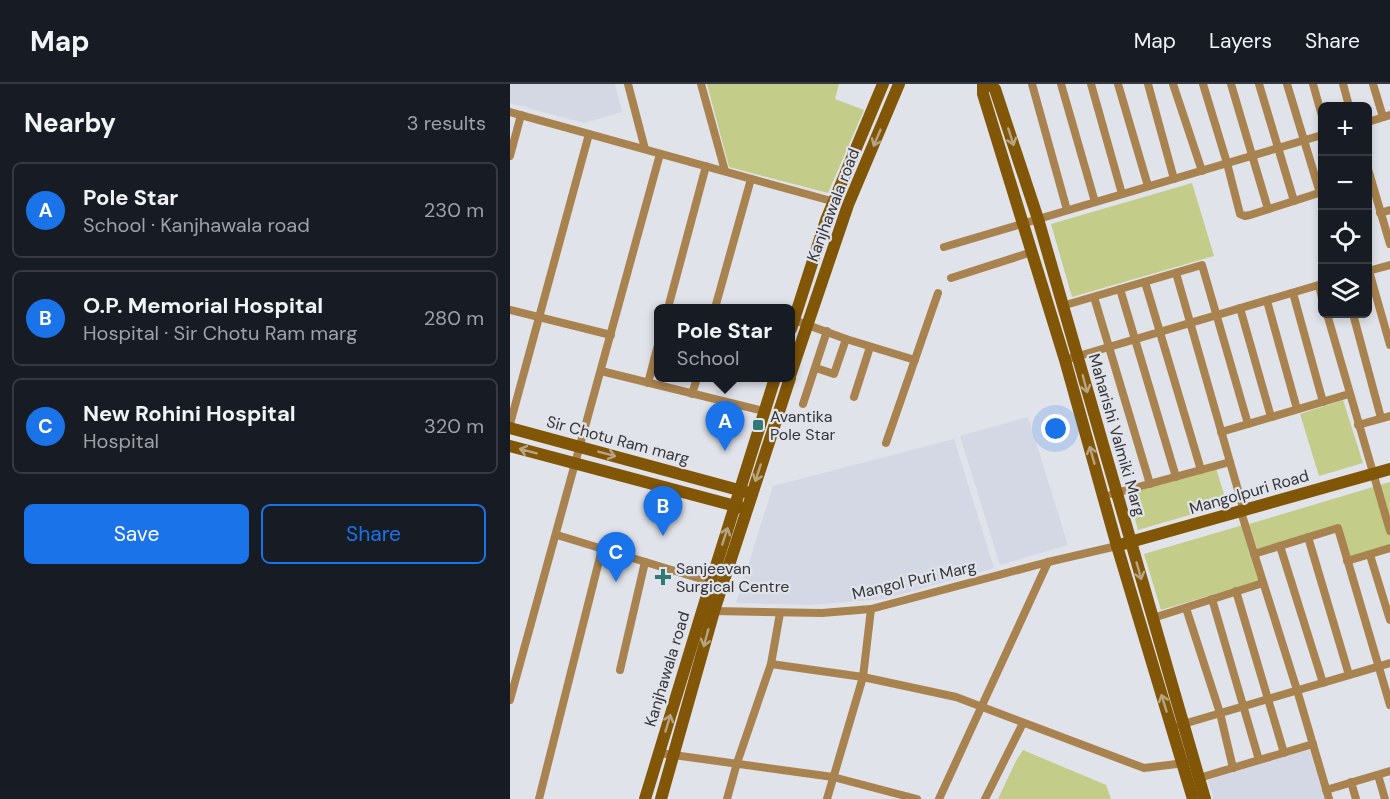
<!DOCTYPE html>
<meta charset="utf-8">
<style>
:root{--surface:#171b24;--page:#242831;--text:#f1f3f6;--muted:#9ea1a6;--line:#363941;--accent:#1a73e8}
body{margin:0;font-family:"DM Sans",sans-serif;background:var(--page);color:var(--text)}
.controls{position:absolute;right:18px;top:18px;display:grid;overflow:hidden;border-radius:9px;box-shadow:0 3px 9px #0003}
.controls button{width:54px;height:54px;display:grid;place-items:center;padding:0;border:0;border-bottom:2px solid var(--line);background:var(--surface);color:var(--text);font:30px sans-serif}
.you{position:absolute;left:546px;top:345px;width:21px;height:21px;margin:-15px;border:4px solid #fff;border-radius:50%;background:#1a73e8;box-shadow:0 0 0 9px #1a73e833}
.badge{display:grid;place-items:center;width:39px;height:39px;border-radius:50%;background:var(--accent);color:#fff;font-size:20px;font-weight:700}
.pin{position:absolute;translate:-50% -50px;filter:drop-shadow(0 2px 3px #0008)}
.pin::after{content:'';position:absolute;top:32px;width:21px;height:18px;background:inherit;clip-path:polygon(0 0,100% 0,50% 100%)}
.popup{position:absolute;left:144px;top:220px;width:141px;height:78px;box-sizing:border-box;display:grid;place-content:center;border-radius:9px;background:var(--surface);filter:drop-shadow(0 2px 4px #0005);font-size:20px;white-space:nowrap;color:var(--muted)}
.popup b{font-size:22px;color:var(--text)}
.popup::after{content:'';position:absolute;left:50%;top:100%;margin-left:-12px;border:12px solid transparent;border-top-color:var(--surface)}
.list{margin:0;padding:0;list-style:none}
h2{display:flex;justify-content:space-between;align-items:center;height:78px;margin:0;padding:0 24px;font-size:26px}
h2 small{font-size:20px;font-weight:400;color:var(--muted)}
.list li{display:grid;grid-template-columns:39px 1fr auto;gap:18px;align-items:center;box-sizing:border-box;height:96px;margin:0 12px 12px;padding:0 12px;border:2px solid var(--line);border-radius:9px}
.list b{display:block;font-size:22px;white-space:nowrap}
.list p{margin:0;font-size:20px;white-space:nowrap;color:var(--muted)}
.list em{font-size:20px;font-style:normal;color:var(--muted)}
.actions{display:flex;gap:12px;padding:18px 24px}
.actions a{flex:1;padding:14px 0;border:2px solid var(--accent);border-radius:9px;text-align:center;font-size:21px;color:var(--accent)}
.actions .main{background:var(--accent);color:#fff}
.icon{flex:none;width:33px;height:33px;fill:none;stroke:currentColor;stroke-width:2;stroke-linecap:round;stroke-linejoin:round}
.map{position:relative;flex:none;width:880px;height:715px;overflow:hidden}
header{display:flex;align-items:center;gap:36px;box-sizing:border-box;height:84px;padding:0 30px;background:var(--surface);border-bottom:2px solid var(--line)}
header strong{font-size:28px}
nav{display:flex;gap:33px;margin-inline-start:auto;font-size:21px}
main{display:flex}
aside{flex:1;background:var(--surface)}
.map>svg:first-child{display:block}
.built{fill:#d4d8e5}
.green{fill:#c3cc89}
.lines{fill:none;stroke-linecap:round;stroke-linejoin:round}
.street{stroke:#a9834f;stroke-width:8}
.secondary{stroke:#825607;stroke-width:12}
.oneway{stroke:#b6a484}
.poi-dot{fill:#307978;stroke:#e1e3ea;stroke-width:2}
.labels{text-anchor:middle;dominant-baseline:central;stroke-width:4.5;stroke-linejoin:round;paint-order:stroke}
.street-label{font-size:16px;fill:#343537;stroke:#e1e3ea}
.poi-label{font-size:16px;fill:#343537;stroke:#e1e3ea;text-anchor:start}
</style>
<header>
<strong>Map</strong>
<nav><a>Map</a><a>Layers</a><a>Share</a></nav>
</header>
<main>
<aside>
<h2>Nearby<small>3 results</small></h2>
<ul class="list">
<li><span class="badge">A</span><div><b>Pole Star</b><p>School · Kanjhawala road</p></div><em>230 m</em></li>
<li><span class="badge">B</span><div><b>O.P. Memorial Hospital</b><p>Hospital · Sir Chotu Ram marg</p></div><em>280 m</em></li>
<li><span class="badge">C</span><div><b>New Rohini Hospital</b><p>Hospital</p></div><em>320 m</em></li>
</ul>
<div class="actions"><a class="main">Save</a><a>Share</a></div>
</aside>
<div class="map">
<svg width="880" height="715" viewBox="0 0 880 715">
<rect width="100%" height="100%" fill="#e1e3ea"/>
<g class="built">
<polygon points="0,0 105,0 112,28 74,39 0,19"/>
<polygon points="518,333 558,461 490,481 450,352"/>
<polygon points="444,355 484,484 375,515 299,521 226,519 263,402"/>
<polygon points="800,665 815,715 704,715 698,696"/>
</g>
<g class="green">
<polygon points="197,0 329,0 325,15 354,26 318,109 219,83"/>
<polygon points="682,99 704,172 562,213 541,140"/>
<polygon points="833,316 853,379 809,392 790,330"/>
<polygon points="706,384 717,420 628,446 618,410"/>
<polygon points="880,398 880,461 833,475 823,442 747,465 739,440"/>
<polygon points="733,441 749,497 651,526 634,470"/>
<polygon points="513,666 596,701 601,715 488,715 506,677"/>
</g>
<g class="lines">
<g class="street">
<polyline points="118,0 135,65"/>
<polyline points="191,0 215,87"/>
<polyline points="522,0 557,126"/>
<polyline points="551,0 585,118"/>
<polyline points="581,0 612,110"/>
<polyline points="608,0 638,102"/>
<polyline points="638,0 664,95"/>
<polyline points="663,0 692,87"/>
<polyline points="693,0 717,79 730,130 735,132 740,131 812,108"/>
<polyline points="721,0 758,125"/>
<polyline points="749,0 784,117"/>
<polyline points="777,0 810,109"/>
<polyline points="803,0 812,32"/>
<polyline points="833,0 839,22"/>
<polyline points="863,0 873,33"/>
<polyline points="0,28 325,118"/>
<polyline points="858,38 880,31"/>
<polyline points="0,72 11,31"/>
<polyline points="858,85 880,160"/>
<polyline points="870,129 880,126"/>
<polyline points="434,163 812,51"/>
<polyline points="858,187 880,181"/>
<polyline points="859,187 880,261"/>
<polyline points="666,189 734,427"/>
<polyline points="441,194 522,168"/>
<polyline points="635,198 691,386"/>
<polyline points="809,201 812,214"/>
<polyline points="610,205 666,393"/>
<polyline points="783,209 813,318"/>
<polyline points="584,213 640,400"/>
<polyline points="757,217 787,325"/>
<polyline points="552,222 692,181 738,340"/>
<polyline points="158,224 196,82"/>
<polyline points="205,224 241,95"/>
<polyline points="730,224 761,333"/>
<polyline points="0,226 101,251"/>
<polyline points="817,230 880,447"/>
<polyline points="843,230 871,334"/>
<polyline points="284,236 336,255 405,276"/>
<polyline points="555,276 812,200"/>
<polyline points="306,284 324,290 336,255"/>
<polyline points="91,287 254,327"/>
<polyline points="138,299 149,257"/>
<polyline points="182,310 187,294"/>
<polyline points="344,313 360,263"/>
<polyline points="293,320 317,247"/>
<polyline points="0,340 79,50"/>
<polyline points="848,341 880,332"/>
<polyline points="711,348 839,310"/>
<polyline points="376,359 428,209"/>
<polyline points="602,410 720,378"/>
<polyline points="731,428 787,606 819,715"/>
<polyline points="47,451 201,498"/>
<polyline points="798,453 839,591"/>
<polyline points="770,462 813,599"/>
<polyline points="744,470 828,444 880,621"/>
<polyline points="860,471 880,536"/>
<polyline points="837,477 880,464"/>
<polyline points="726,507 774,669"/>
<polyline points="702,515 749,676"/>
<polyline points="676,524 710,629 723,684"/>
<polyline points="204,527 312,529 361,525 538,478 607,462"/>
<polyline points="643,534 753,499"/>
<polyline points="261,580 353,593 446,613 634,684 675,679"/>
<polyline points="110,586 135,478"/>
<polyline points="0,616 150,70"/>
<polyline points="670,641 880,579"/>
<polyline points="149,669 323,693 407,715"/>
<polyline points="868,691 875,715"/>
<polyline points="689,694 803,660"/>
<polyline points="841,698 846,715"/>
<polyline points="816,706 880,687"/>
<polyline points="29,715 92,465"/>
<polyline points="217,715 227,679 261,580 270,529"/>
<polyline points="317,715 353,593 361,525"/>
<polyline points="429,715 538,478"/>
<polyline points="475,715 513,639"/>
</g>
<g class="secondary">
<polyline points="473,0 473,10 555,276 607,462 683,715"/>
<polyline points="479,0 485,5 528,135 695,715"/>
<polyline points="281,245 316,136 373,0"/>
<polyline points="281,289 338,121 389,0"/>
<polyline points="0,344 236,408"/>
<polyline points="0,362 233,424"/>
<polyline points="613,460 880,385"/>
<polyline points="135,715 201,498 265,294"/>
<polyline points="151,715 204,527 280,294"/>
</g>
</g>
<defs><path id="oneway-shaft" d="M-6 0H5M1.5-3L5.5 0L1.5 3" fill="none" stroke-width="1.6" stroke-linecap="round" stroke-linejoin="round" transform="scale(1.5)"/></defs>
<g class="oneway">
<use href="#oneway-shaft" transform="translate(501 53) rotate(72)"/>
<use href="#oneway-shaft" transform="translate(367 54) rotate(113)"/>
<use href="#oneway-shaft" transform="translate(575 300) rotate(75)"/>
<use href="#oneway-shaft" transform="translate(18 367) rotate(-165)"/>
<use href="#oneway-shaft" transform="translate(97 370) rotate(15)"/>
<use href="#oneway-shaft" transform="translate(582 371) rotate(-106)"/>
<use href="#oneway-shaft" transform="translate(248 389) rotate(108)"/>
<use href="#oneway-shaft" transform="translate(215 452) rotate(-72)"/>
<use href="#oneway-shaft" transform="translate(629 487) rotate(74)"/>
<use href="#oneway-shaft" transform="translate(196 554) rotate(105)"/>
<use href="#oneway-shaft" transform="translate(654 619) rotate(-107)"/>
<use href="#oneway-shaft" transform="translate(158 639) rotate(-73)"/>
</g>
<g class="poi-dot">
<rect x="242" y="335" width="12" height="12" rx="3"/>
<path d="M150 484h6v6h6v6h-6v6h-6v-6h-6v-6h6z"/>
</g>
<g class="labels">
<g class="street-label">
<text transform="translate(323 121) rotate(-69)">Kanjhawala road</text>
<text transform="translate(607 351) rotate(74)">Maharishi Valmiki Marg</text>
<text transform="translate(108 356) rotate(15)">Sir Chotu Ram marg</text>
<text transform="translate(739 408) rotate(-16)">Mangolpuri Road</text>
<text transform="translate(404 496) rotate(-13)">Mangol Puri Marg</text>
<text transform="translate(157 585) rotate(-73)">Kanjhawala road</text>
</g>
<g class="poi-label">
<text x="260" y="332">Avantika<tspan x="260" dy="18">Pole Star</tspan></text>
<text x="166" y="484">Sanjeevan<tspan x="166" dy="18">Surgical Centre</tspan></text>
</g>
</g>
</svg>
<div class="controls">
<button>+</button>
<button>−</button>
<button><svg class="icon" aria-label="locate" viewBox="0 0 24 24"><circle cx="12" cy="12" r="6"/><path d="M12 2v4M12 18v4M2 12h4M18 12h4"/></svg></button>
<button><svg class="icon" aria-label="layers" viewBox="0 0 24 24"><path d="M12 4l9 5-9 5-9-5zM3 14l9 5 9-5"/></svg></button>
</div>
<div class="you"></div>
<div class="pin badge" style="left:215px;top:367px">A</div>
<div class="popup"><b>Pole Star</b>School</div>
<div class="pin badge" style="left:153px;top:452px">B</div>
<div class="pin badge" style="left:106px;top:498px">C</div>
</div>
</main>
